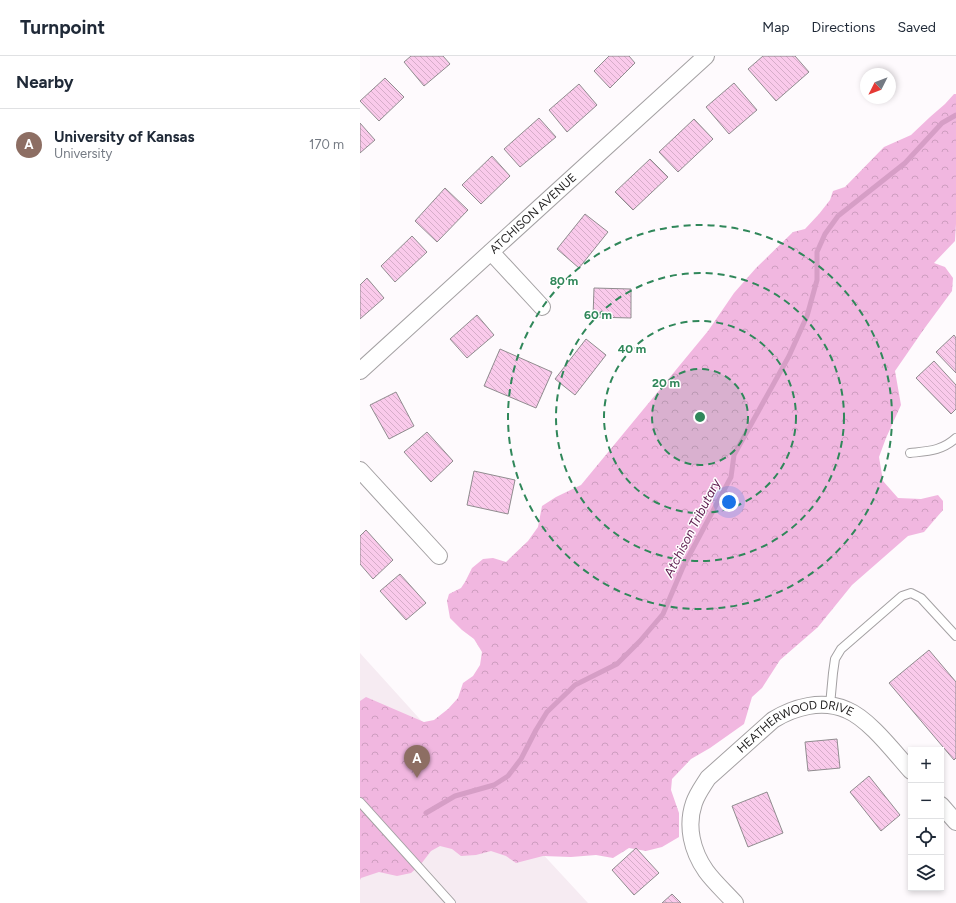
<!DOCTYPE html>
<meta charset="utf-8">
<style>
:root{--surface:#fff;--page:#f2f2f3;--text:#1f2937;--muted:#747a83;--line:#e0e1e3;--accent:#30875a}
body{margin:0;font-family:Figtree,sans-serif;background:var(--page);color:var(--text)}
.controls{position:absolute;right:12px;bottom:12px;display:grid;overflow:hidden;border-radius:0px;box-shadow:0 2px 6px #0003}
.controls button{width:36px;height:36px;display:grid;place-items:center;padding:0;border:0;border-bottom:1px solid var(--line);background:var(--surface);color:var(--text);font:20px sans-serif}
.compass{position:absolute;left:500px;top:12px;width:36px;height:36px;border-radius:50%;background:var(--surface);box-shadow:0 2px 6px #0003;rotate:228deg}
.you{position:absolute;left:369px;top:446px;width:14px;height:14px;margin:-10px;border:3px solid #fff;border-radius:50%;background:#1a73e8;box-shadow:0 0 0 6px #1a73e833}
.badge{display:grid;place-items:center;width:26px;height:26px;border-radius:50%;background:var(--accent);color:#fff;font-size:13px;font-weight:700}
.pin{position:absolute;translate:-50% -33px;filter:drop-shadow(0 1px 2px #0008)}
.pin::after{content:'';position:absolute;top:21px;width:14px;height:12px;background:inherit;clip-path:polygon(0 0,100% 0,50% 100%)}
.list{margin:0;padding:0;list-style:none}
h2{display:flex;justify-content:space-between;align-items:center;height:52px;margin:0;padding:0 16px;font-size:17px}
h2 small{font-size:13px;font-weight:400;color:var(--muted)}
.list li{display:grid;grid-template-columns:26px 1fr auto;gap:12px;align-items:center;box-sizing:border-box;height:72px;padding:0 16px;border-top:1px solid var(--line)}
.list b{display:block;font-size:15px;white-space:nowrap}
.list p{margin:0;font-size:13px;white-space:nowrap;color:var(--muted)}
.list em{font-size:13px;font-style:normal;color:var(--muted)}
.icon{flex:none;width:22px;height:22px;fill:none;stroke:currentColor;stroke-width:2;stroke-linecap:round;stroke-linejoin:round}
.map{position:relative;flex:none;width:596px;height:847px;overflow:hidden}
header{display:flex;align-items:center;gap:24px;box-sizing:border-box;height:56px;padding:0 20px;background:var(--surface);border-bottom:1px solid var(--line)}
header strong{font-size:19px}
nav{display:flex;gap:22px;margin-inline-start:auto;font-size:14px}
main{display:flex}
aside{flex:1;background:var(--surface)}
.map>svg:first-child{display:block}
.built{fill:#f6ebf2}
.forest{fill:url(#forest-crowns)}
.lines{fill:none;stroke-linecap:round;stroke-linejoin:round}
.stream{stroke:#d69ec6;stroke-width:5}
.building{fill:url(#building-back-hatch);stroke:#908c8f}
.lane-casing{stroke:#a4a1a3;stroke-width:10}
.street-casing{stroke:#a4a1a3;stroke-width:18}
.lane{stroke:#fff;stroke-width:8}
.street{stroke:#fff;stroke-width:16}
.ring{fill:none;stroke:#30875a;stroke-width:2;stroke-dasharray:7 5}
.labels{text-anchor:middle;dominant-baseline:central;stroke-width:3;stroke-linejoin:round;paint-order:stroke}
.street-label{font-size:12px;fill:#201f1f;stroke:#fff}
.water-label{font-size:13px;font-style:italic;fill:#5f1d50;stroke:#fff}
.centre{fill:#30875a;stroke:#fff;stroke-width:2}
.ring-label{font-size:12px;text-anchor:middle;font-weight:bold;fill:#30875a;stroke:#fff;stroke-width:3;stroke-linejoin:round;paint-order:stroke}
</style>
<header>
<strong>Turnpoint</strong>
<nav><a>Map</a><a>Directions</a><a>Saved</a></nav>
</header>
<main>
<aside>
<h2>Nearby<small></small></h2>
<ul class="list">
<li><span class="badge" style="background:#8d6e63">A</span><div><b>University of Kansas</b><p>University</p></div><em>170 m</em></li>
</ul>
</aside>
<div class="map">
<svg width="596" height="847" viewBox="0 0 596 847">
<defs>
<pattern id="forest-crowns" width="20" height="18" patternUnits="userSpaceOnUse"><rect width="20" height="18" fill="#f1b7e0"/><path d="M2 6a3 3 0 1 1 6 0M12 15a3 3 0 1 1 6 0" fill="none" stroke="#ce9dc0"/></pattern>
<pattern id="building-back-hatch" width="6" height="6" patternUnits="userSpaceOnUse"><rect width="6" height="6" fill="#facaeb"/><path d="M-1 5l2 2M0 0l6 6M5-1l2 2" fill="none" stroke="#d6adc9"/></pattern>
</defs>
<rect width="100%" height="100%" fill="#fefafd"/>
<polygon class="built" points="0,597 153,766 228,847 0,847"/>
<polygon class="forest" points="594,38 596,38 596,168 595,185 574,207 585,211 593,222 592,235 564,273 535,315 541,349 526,382 519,401 523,425 538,442 561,443 578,439 583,445 583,454 564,476 548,480 492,529 458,571 420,604 402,632 392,641 384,668 350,692 331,703 312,723 311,734 319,757 319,781 302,791 286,795 269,792 253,802 236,799 211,801 183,800 156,807 146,800 131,795 116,799 101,800 92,793 80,790 71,795 61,808 51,817 37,820 19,816 1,822 0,824 0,645 6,641 64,666 74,664 88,653 98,642 103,627 113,620 120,609 122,596 114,583 102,574 90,562 87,545 89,538 101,532 105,526 112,512 123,503 133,502 146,506 168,485 178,471 182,450 196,441 221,429 348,275 374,237 396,212 433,176 445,173 459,158 470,144 473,135 485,131 524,91 551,79 570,61 585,48"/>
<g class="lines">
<polyline class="stream" points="66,757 95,740 134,729 148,720 161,703 176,674 187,656 215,629 257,608 280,585 303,558 323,511 371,421 374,399 429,300 447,260 457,224 457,196 465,178 478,160 545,107 582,67 596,59"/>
</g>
<g class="building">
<polygon points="51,0 83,0 90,8 64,30 44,6"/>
<polygon points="249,0 269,0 275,7 250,32 234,15"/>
<polygon points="403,0 435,0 449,16 416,45 388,13"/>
<polygon points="25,22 44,41 19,65 0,45"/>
<polygon points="374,27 397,54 369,78 346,51"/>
<polygon points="219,28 237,49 207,76 189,54"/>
<polygon points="179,62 196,81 160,111 144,93"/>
<polygon points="334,63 353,83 318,116 299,96"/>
<polygon points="0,67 15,84 0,97"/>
<polygon points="132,100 150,120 121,148 102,129"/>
<polygon points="290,103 308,121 273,154 255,136"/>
<polygon points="85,132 108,154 77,186 55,165"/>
<polygon points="225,158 248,176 219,212 197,193"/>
<polygon points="52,180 67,196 35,226 21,210"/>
<polygon points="7,222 24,242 0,263 0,229"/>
<polygon points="234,232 271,233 271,262 233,261"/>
<polygon points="117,259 134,279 107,302 90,283"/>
<polygon points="594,279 596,282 596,317 576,296"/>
<polygon points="226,283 246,299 215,339 195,323"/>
<polygon points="140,293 192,316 176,352 124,330"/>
<polygon points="574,305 596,329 596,353 591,358 556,322"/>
<polygon points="36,336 54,370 29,383 10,349"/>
<polygon points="67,376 93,405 71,426 44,396"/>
<polygon points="114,415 155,424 148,458 107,449"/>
<polygon points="6,474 33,504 13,523 0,508 0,480"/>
<polygon points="40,518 66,547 46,564 20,535"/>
<polygon points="569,594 596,626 596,702 594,704 529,627"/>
<polygon points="477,683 480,712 448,715 445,686"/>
<polygon points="509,720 540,759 521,775 490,736"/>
<polygon points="407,736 423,777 388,791 372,750"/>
<polygon points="276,792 299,817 274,839 252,814"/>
<polygon points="312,838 321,847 302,847"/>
</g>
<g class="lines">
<defs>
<g id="lane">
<path d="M550,397C568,395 582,395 596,382"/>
<polyline points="470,649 473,617 475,603 481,593 542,540 551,537 561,542 596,580"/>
<polyline points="0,746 91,847"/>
</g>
<g id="street">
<polyline points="131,196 182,251"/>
<path id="s1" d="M0,315L346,0"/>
<polyline points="0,414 79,500"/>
<polyline points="581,749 596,766"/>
<path id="s2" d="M375,847C365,836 354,826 346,815C332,795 326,770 334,747C337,738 343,730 348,722L413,664C434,651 462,643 487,654C509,663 534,696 551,715"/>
</g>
</defs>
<use href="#lane" class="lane-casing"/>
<use href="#street" class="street-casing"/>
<use href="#lane" class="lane"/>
<use href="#street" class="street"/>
</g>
<circle cx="340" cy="361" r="48" fill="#30875a" fill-opacity=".12"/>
<g class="ring">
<circle cx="340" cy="361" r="48"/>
<circle cx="340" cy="361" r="96"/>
<circle cx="340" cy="361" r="144"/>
<circle cx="340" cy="361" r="192"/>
</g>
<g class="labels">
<g class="street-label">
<text stroke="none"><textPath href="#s1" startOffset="234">ATCHISON AVENUE</textPath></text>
<text stroke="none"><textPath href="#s2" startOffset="250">HEATHERWOOD DRIVE</textPath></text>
</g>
<g class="water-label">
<text transform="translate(332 472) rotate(-63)">Atchison Tributary</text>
</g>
</g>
<circle cx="340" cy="361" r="6" class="centre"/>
<g class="ring-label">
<text x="204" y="229">80 m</text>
<text x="238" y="263">60 m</text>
<text x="272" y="297">40 m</text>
<text x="306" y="331">20 m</text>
</g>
</svg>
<div class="controls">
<button>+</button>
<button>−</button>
<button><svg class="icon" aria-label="locate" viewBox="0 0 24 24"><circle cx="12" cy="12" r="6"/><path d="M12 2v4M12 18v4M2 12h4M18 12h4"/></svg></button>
<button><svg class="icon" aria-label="layers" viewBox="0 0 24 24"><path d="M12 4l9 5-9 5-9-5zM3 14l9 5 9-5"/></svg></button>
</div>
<svg class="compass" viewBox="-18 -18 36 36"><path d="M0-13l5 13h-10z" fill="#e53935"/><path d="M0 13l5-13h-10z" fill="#747a83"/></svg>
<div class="you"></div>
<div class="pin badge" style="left:57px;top:722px;background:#8d6e63">A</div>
</div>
</main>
